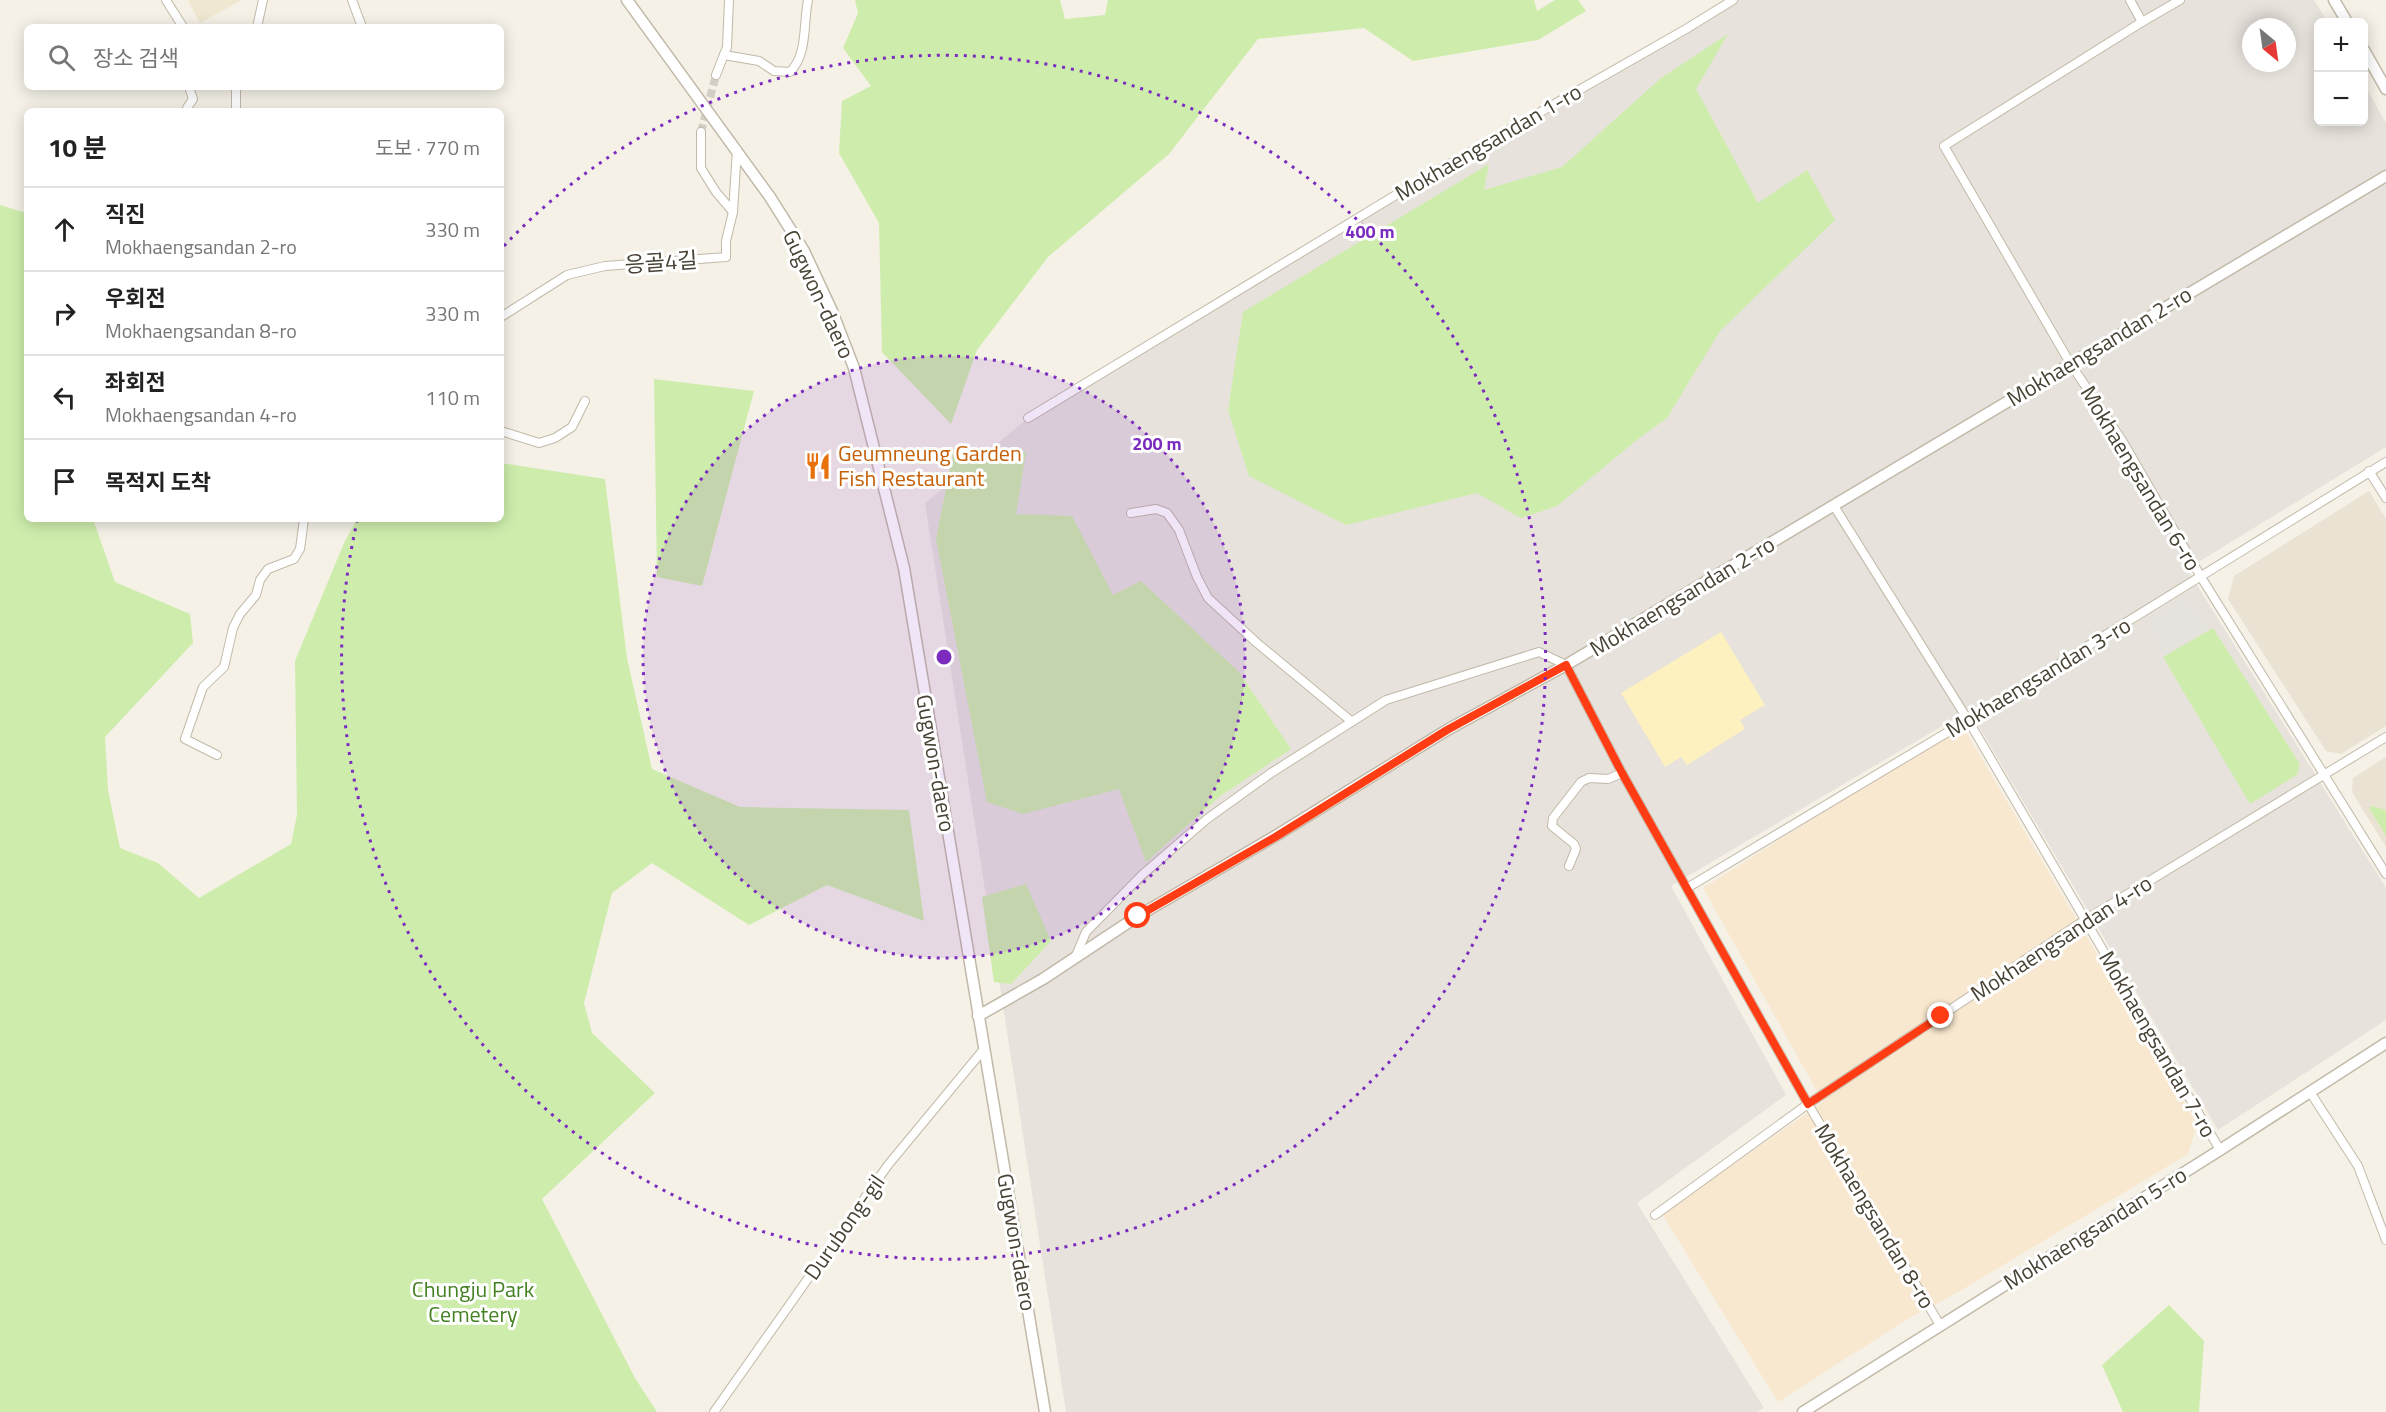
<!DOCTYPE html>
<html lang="ko">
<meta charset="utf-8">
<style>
:root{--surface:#fff;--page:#f2f2f2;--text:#222;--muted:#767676;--line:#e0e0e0}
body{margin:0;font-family:"Titillium Web","Noto Sans KR",sans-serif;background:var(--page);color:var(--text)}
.controls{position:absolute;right:18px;top:18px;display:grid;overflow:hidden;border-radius:9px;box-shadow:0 3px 15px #0003}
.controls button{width:54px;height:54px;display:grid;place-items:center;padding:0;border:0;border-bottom:2px solid var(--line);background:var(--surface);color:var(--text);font:30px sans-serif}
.compass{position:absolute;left:2242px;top:18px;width:54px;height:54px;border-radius:50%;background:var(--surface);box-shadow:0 3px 15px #0003;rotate:151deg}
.stop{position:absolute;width:18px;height:18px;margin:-14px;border:4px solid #ff3c14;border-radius:50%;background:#fff}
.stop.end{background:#ff3c14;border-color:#fff;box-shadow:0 2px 6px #0008}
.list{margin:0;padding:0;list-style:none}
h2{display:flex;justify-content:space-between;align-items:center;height:78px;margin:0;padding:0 24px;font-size:26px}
h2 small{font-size:20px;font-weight:400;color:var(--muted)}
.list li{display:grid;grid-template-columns:39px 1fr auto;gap:18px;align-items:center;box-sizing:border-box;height:84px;padding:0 24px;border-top:2px solid var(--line)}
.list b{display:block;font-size:22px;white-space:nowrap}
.list p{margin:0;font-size:20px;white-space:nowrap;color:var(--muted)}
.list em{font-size:20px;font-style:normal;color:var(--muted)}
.icon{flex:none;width:33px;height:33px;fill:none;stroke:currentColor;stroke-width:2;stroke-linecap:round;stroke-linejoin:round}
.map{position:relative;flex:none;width:2386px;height:1412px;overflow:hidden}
.search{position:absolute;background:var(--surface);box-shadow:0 3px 15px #0003;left:24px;top:24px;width:480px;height:66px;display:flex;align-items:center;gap:15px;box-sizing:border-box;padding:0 21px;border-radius:9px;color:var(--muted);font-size:22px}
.panel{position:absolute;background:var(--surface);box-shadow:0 3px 15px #0003;left:24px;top:108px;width:480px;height:414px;border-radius:9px}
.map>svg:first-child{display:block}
.residential{fill:#eae3d4}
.commercial{fill:#f9e8d0}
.industrial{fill:#e7e2dc;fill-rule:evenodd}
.education{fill:#efe7d0}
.green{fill:#ceedac}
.sand{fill:#fdf1bf}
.parking{fill:#e6e3df}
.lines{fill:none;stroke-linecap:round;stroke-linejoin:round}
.minor-tunnel{stroke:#d3cec3;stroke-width:8;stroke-dasharray:8 4;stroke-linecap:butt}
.minor-casing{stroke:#c2b9a8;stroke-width:10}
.tertiary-casing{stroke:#c2b9a8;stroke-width:13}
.minor{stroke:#fff;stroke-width:8}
.tertiary{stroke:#fff;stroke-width:10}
.route{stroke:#ff3c14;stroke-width:8}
.ring{fill:none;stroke:#7b2cbf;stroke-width:3;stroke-dasharray:3 6}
.labels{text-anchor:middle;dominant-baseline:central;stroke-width:6;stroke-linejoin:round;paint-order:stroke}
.street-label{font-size:22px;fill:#494235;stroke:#fff}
.food-label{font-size:22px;fill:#c56008;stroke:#fff;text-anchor:start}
.park-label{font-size:22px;fill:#448122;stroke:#fff}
.centre{fill:#7b2cbf;stroke:#fff;stroke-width:3}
.ring-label{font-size:18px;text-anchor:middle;font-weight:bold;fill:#7b2cbf;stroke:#fff;stroke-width:6;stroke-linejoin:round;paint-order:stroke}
</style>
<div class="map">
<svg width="2386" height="1412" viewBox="0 0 2386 1412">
<rect width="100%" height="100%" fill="#f5f1e7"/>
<g class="residential">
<polygon points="2369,491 2386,519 2386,726 2341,754 2326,751 2228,599 2234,576"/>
<polygon points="2386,757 2386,847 2352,792 2353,778"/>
</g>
<polygon class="commercial" points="1962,725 2197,1124 2188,1154 1960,1291 1906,1320 1778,1402 1662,1214 1823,1102 1703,888"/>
<path class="industrial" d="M1732,0H2314L2328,22H2318V122H2364V84L2386,123V447L2187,569L2386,888V1020L2218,1130L1969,710L1671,886L1786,1095L1637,1203L1764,1408L1757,1412H1066L925,503L1028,418ZM2251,27H2287V63H2251Z"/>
<polygon class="education" points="188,0 242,0 200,23"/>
<g class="green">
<polygon points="855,0 1060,0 1065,19 1105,15 1108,0 1534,0 1537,11 1555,0 1578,0 1586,11 1538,40 1413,61 1364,28 1258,39 1169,154 1048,257 977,350 951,424 882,352 879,223 839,153 842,101 871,86 843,48 858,13"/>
<polygon points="1728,34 1696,89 1758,203 1807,170 1835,220 1720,331 1667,418 1638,439 1557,506 1521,518 1477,493 1346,525 1249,476 1228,410 1243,312 1489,164 1484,190 1562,167 1661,78"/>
<polygon points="0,205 23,212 27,208 27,519 93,519 115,582 190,614 193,643 105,737 108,790 120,848 158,863 199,898 291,844 297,815 295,661 344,543 357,519 501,519 501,463 605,479 627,658 652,769 740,807 909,810 924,921 827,885 749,925 652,863 612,893 584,1003 592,1033 655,1093 542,1199 635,1378 657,1412 0,1412"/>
<polygon points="654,379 754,391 702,586 657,577"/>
<polygon points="954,448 1026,452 1016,514 1072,516 1113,595 1141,581 1239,672 1291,749 1219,797 1146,862 1119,789 1023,814 987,802 936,539"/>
<polygon points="2213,628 2300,764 2297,775 2250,804 2163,657"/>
<polygon points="2372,806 2386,810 2386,836 2369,808"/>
<polygon points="1026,884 1051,941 1011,984 994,982 982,897"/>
<polygon points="2169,1305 2204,1341 2199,1412 2123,1412 2102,1365"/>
</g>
<polygon class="sand" points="1721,632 1765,705 1740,720 1745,729 1687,765 1681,757 1665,767 1621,693"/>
<polygon class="parking" points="2182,598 2194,603 2209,628 2165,654 2145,621"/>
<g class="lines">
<polyline class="minor-tunnel" points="701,132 716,75"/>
<defs>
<g id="minor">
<polyline points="166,0 183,27"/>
<polyline points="352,0 362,27"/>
<polyline points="2130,0 2142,22 1944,146 2070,363 2123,442 2201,577 2386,874"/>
<polyline points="2142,22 2180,0"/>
<polyline points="257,27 263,0"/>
<path d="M724,55L759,61L774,71L790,72C808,54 803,24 808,0"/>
<polyline points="716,75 727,47 729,0"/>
<polyline points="236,87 236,111"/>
<polyline points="187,108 193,99 189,87"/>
<polyline points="701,132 701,168 716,192 733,212"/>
<polyline points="501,317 567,275 605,266 726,257 726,241 733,212 737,150"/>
<polyline points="1028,418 1414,184 1686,29 1733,0"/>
<polyline points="501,431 539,443 555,438 572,427 585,401"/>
<polyline points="2369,471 2386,498"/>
<polyline points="1834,506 1968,720 2220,1150"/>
<polyline points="1131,513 1156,509 1167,513 1179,530 1197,577 1208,598 1257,643 1351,721"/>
<polyline points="217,755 185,739 203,687 224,667 233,628 240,614 256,595 260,580 268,569 294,559 300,549 304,519"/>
<polyline points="1569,866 1576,849 1574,844 1552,826 1553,818 1581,782 1589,778 1608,779 1622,773"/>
<polyline points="1687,888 1968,720 2386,462"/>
<polyline points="1075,958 1086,932 1142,875 1207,819 1271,773 1386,700 1539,652 1566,665 1622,773 1808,1104 1940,1325"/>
<polyline points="2310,1092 2358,1166 2386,1240"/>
<polyline points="1655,1215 1808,1104 2085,920 2386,737"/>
<polyline points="714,1412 888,1165 984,1049"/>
</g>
<g id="tertiary">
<polyline points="627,0 770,197 804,251 832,311 854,368 904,568 1045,1412"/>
<polyline points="2334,0 2347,22"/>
<polyline points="2364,50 2386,89"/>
<polyline points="978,1016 1043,979 1138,916 1277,835 1447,730 1566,665 2386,176"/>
<polyline points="1803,1412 2220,1150 2386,1043"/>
</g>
</defs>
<use href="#minor" class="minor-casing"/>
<use href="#tertiary" class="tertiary-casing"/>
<use href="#minor" class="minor"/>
<use href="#tertiary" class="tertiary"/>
</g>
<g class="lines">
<polyline class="route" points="1138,916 1277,836 1447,730 1566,665 1622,773 1808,1104 1941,1016"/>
</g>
<circle cx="944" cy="657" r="301" fill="#7b2cbf" fill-opacity=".12"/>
<g class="ring">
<circle cx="944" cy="657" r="301"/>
<path d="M504 246A602 602 0 1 1 357 522"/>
</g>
<defs>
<symbol id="restaurant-bare" viewBox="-9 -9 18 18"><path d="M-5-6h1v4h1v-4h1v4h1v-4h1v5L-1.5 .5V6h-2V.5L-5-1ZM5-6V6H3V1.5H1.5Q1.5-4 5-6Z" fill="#e8710a" stroke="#fff" stroke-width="2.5" paint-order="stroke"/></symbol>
</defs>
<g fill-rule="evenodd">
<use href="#restaurant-bare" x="799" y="447" width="38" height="38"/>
</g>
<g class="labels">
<g class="street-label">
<text transform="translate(1488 142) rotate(-30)">Mokhaengsandan 1-ro</text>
<text transform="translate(661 262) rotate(-4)">응골4길</text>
<text transform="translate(819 294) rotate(65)">Gugwon-daero</text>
<text transform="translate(2099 346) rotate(-31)">Mokhaengsandan 2-ro</text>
<text transform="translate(2141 478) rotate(59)">Mokhaengsandan 6-ro</text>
<text transform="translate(1682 596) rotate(-31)">Mokhaengsandan 2-ro</text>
<text transform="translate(2038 677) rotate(-31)">Mokhaengsandan 3-ro</text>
<text transform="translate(936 763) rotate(80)">Gugwon-daero</text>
<text transform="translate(2061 938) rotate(-33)">Mokhaengsandan 4-ro</text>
<text transform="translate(2158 1044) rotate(60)">Mokhaengsandan 7-ro</text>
<text transform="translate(1875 1216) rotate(59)">Mokhaengsandan 8-ro</text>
<text transform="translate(844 1227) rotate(-55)">Durubong-gil</text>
<text transform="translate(2095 1228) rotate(-32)">Mokhaengsandan 5-ro</text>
<text transform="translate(1017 1242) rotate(80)">Gugwon-daero</text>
</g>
<g class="food-label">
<text x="838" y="453">Geumneung Garden<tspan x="838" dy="25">Fish Restaurant</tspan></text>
</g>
<g class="park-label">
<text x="473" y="1289">Chungju Park<tspan x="473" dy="25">Cemetery</tspan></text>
</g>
</g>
<circle cx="944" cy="657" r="9" class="centre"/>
<g class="ring-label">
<text x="1370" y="238">400 m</text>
<text x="1157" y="450">200 m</text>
</g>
</svg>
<div class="controls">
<button>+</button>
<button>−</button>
</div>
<svg class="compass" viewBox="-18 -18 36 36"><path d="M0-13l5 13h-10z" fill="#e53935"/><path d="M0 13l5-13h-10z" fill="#767676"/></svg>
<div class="stop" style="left:1138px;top:916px"></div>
<div class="stop end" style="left:1941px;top:1016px"></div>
<div class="search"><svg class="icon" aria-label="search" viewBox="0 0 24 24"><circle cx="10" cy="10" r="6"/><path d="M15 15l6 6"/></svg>장소 검색</div>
<section class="panel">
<h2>10 분<small>도보 · 770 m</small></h2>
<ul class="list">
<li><svg class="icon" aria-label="ahead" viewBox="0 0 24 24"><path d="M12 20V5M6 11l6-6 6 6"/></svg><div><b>직진</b><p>Mokhaengsandan 2-ro</p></div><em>330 m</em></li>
<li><svg class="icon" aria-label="right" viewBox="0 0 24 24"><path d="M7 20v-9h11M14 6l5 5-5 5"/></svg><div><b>우회전</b><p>Mokhaengsandan 8-ro</p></div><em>330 m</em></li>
<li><svg class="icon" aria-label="left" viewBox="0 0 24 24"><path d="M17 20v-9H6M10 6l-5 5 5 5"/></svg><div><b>좌회전</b><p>Mokhaengsandan 4-ro</p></div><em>110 m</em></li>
<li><svg class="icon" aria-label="arrive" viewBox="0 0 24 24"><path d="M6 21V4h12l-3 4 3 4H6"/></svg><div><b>목적지 도착</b></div></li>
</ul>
</section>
</div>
